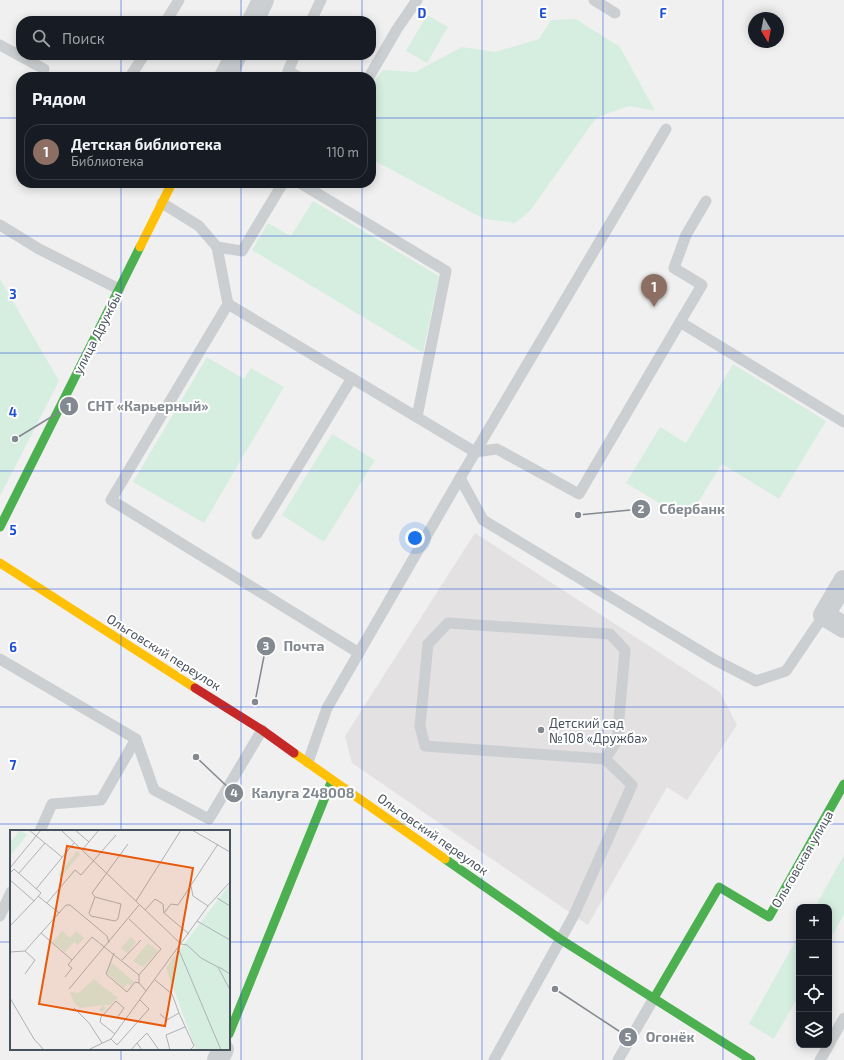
<!DOCTYPE html>
<html lang="ru">
<meta charset="utf-8">
<style>
:root{--surface:#171b24;--page:#20242c;--text:#f1f3f6;--muted:#9ea1a6;--line:#363941;--accent:#d93025}
body{margin:0;font-family:"Exo 2",sans-serif;background:var(--page);color:var(--text)}
.controls{position:absolute;right:12px;bottom:12px;display:grid;overflow:hidden;border-radius:8px;box-shadow:0 2px 10px #0003}
.controls button{width:36px;height:36px;display:grid;place-items:center;padding:0;border:0;border-bottom:1px solid var(--line);background:var(--surface);color:var(--text);font:20px sans-serif}
.compass{position:absolute;left:748px;top:12px;width:36px;height:36px;border-radius:50%;background:var(--surface);box-shadow:0 2px 10px #0003;rotate:170deg}
.you{position:absolute;left:415px;top:538px;width:14px;height:14px;margin:-10px;border:3px solid #fff;border-radius:50%;background:#1a73e8;box-shadow:0 0 0 6px #1a73e833}
.badge{display:grid;place-items:center;width:26px;height:26px;border-radius:50%;background:var(--accent);color:#fff;font-size:13px;font-weight:700}
.pin{position:absolute;translate:-50% -33px;filter:drop-shadow(0 1px 2px #0008)}
.pin::after{content:'';position:absolute;top:21px;width:14px;height:12px;background:inherit;clip-path:polygon(0 0,100% 0,50% 100%)}
.list{margin:0;padding:0;list-style:none}
h2{display:flex;justify-content:space-between;align-items:center;height:52px;margin:0;padding:0 16px;font-size:17px}
h2 small{font-size:13px;font-weight:400;color:var(--muted)}
.list li{display:grid;grid-template-columns:26px 1fr auto;gap:12px;align-items:center;box-sizing:border-box;height:56px;margin:0 8px 8px;padding:0 8px;border:1px solid var(--line);border-radius:16px}
.list b{display:block;font-size:15px;white-space:nowrap}
.list p{margin:0;font-size:13px;white-space:nowrap;color:var(--muted)}
.list em{font-size:13px;font-style:normal;color:var(--muted)}
.icon{flex:none;width:22px;height:22px;fill:none;stroke:currentColor;stroke-width:2;stroke-linecap:round;stroke-linejoin:round}
.map{position:relative;flex:none;width:844px;height:1060px;overflow:hidden}
.search{position:absolute;background:var(--surface);box-shadow:0 2px 10px #0003;left:16px;top:16px;width:360px;height:44px;display:flex;align-items:center;gap:10px;box-sizing:border-box;padding:0 14px;border-radius:16px;color:var(--muted);font-size:15px}
.panel{position:absolute;background:var(--surface);box-shadow:0 2px 10px #0003;left:16px;top:72px;width:360px;height:116px;border-radius:16px}
.map>svg:first-child{display:block}
.education{fill:#e3e1e2}
.green{fill:#d6eee0}
.lines{fill:none;stroke-linecap:round;stroke-linejoin:round}
.lane{stroke:#cccfd1;stroke-width:11}
.street{stroke:#cccfd1;stroke-width:22}
.fast{stroke:#4caf50;stroke-width:9}
.slow{stroke:#ffc107;stroke-width:9}
.jam{stroke:#c62828;stroke-width:9}
.grid{fill:none;stroke:#1d4ed8;stroke-width:1;stroke-opacity:0.55}
.poi-dot{fill:#838990;stroke:#fff;stroke-width:1.5}
.labels{text-anchor:middle;dominant-baseline:central;stroke-width:4;stroke-linejoin:round;paint-order:stroke}
.street-label{font-size:13px;fill:#48525c;stroke:#fff}
.poi-label{font-size:13px;fill:#48525c;stroke:#fff;text-anchor:start}
.inset-road{fill:none;stroke:#adb1b5;stroke-width:1}
.view{fill:#e8590c;fill-opacity:0.15;stroke:#e8590c;stroke-width:2}
.inset-edge{fill:none;stroke:#48525c;stroke-width:2}
.grid-label{font-size:13px;text-anchor:middle;font-weight:bold;fill:#1d4ed8;stroke:#fff;stroke-width:4;stroke-linejoin:round;paint-order:stroke}
.leader{fill:none;stroke:#838990;stroke-width:1.5}
.callout-dot{fill:#838990;stroke:#fff;stroke-width:1.5}
.mark-label{font-size:12px;text-anchor:middle;font-weight:bold;fill:#fff}
.callout-label{font-size:14px;text-anchor:middle;font-weight:bold;fill:#838990;stroke:#fff;stroke-width:4;stroke-linejoin:round;paint-order:stroke}
</style>
<div class="map">
<svg width="844" height="1060" viewBox="0 0 844 1060">
<rect width="100%" height="100%" fill="#f1f0f0"/>
<polygon class="education" points="475,533 720,692 737,725 687,800 667,787 588,925 352,763 345,736"/>
<g class="green">
<polygon points="427,15 448,27 427,63 406,51"/>
<polygon points="576,19 620,47 655,111 629,106 596,118 530,211 515,223 484,219 371,159 371,84 383,70 415,72 462,47 495,52 539,39 551,20"/>
<polygon points="313,201 439,276 423,353 252,250 268,223 291,236"/>
<polygon points="0,279 59,381 0,496"/>
<polygon points="207,357 244,379 251,368 284,387 204,523 133,482"/>
<polygon points="733,364 826,421 779,499 722,464 687,520 626,483 660,427 686,443"/>
<polygon points="332,434 375,460 324,542 282,515"/>
<polygon points="844,855 844,914 829,941 829,907 815,907"/>
<polygon points="799,935 799,995 774,1039 749,1024"/>
</g>
<g class="lines">
<g class="lane">
<polyline points="594,0 615,13"/>
<polyline points="166,21 179,0"/>
<polyline points="311,21 321,0"/>
<polyline points="0,45 44,69"/>
<polyline points="295,55 288,71 299,77"/>
<polyline points="130,77 144,55"/>
<polyline points="369,77 397,29 417,0"/>
<polyline points="300,183 446,271 417,417"/>
<polyline points="162,203 199,226 217,247 228,304 111,500 359,653"/>
<polyline points="0,225 39,249 119,289"/>
<polyline points="217,247 242,251 283,183"/>
<polyline points="228,304 475,452 497,449 579,494 680,322 844,422"/>
<polyline points="680,322 702,285 674,268 686,235 706,201"/>
<polyline points="460,478 483,520 715,660 756,681 786,671 824,615"/>
<polyline points="257,534 352,378"/>
<polyline points="0,659 136,739 154,790 209,819 262,730"/>
<polyline points="308,762 327,708 460,478 666,129"/>
<polyline points="40,831 52,804 101,800 136,739"/>
<polyline points="0,916 11,892"/>
<polyline points="829,1044 844,1018"/>
<polyline points="494,1060 574,915 632,785 605,759 425,746 420,726 428,644 448,623 610,634 625,650 617,741 605,759"/>
<polyline points="618,1060 654,998"/>
<polyline points="820,1060 829,1045"/>
</g>
<g class="street">
<polyline points="253,21 263,0"/>
<polyline points="225,77 236,55"/>
<polyline points="844,581 824,615 844,627"/>
<polyline points="218,1060 223,1049"/>
</g>
<g class="fast">
<polyline points="0,527 140,247"/>
<polyline points="445,859 560,939 751,1060"/>
<polyline points="654,998 719,887 769,917 844,784"/>
<polyline points="229,1034 332,780"/>
</g>
<g class="slow">
<polyline points="140,247 172,183"/>
<polyline points="0,563 195,688"/>
<polyline points="294,753 445,859"/>
</g>
<polyline class="jam" points="195,688 262,730 294,753"/>
</g>
<path class="grid" d="M121,0V21M241,0V21M362,0V21M482,0V1060M603,0V1060M723,0V1060M121,55V77M241,55V77M362,55V77M0,118H21M371,118H844M121,183V831M241,183V1060M362,183V1060M0,236H844M0,353H844M0,471H844M0,589H844M0,707H844M0,824H844M0,942H11M229,942H799M829,942H844M121,1049V1060"/>
<circle class="poi-dot" cx="541" cy="730" r="4"/>
<g class="labels">
<g class="street-label">
<text transform="translate(97 333) rotate(-63)">улица Дружбы</text>
<text transform="translate(164 652) rotate(32)">Ольговский переулок</text>
<text transform="translate(433 834) rotate(35)">Ольговский переулок</text>
<text transform="translate(802 859) rotate(-60)">Ольговская улица</text>
</g>
<g class="poi-label">
<text x="549" y="723">Детский сад<tspan x="549" dy="15">№108 «Дружба»</tspan></text>
</g>
</g>
<g transform="translate(10 830)">
<rect width="220" height="220" fill="#f1f0f0"/>
<path d="M10,0L17,5L0,26V13ZM67,21L70,24L51,47L48,45ZM220,54V220H186L156,138ZM52,101L60,108L66,101L74,108L68,115L64,112L55,122L43,112ZM121,107L126,112L117,123L111,118ZM138,113L148,121L133,137L123,131ZM101,132L124,152L121,156L118,153L114,158L97,143ZM84,149L108,168L100,175H93L96,178L92,182L89,180L93,175L70,178L64,173L60,162L69,163Z" fill="#d6eee0"/>
<path class="inset-road" d="M19,0L52,27M51,0L171,114M65,0L79,12M182,0L220,22M72,20L89,0M0,38L31,0M0,43L4,39L31,63L24,71L0,50M9,43L35,13M26,59L64,13M85,67L79,83L81,86L105,91L108,89L111,74L85,67L82,63L118,14M207,68L220,76M126,71L171,0M37,73L65,40L71,45L106,5M198,76L220,52M135,80L145,69L153,74L154,83L179,104M49,83L56,75H60L97,106L99,113M154,83L161,74L168,75L208,14M119,89L151,119L129,145V153L136,161M187,91L220,110M0,96L24,71M31,103L62,130L82,107L129,145M171,114L177,115L191,128L208,137L220,160M168,118L211,220M15,121L49,83L28,66M0,122L15,121L25,130L15,144M104,123L96,144L117,162L125,152L129,153M112,130L131,110M209,137L220,144M55,147L62,138L58,135L62,130M145,150L162,164L169,183L157,190L150,184M59,159L129,75M0,168L24,209L34,220M64,178L79,193L92,213M169,183L184,216L180,220M105,204L90,192L91,187L106,171L114,178L107,188M101,209L107,215L139,179L130,170M127,213L137,203L149,220M78,220L101,209L198,76L183,66L181,56M121,220L127,213L132,220M160,220L156,205L175,197"/>
<path class="view" d="M57,16L183,38L155,196L29,174Z"/>
<rect width="220" height="220" class="inset-edge"/>
</g>
<g class="grid-label">
<text x="422" y="18">D</text>
<text x="543" y="18">E</text>
<text x="663" y="18">F</text>
<text x="13" y="299">3</text>
<text x="13" y="417">4</text>
<text x="13" y="535">5</text>
<text x="13" y="652">6</text>
<text x="13" y="770">7</text>
</g>
<path class="leader" d="M15 439L69 406M578 515L641 509M255 702L266 646M196 757L234 793M555 989L628 1037"/>
<g class="callout-dot">
<circle cx="15" cy="439" r="4"/>
<circle cx="578" cy="515" r="4"/>
<circle cx="255" cy="702" r="4"/>
<circle cx="196" cy="757" r="4"/>
<circle cx="555" cy="989" r="4"/>
<circle cx="69" cy="406" r="10"/>
<circle cx="641" cy="509" r="10"/>
<circle cx="266" cy="646" r="10"/>
<circle cx="234" cy="793" r="10"/>
<circle cx="628" cy="1037" r="10"/>
</g>
<g class="mark-label">
<text x="69" y="411">1</text>
<text x="641" y="513">2</text>
<text x="266" y="650">3</text>
<text x="234" y="797">4</text>
<text x="628" y="1041">5</text>
</g>
<g class="callout-label">
<text x="148" y="411">СНТ «Карьерный»</text>
<text x="692" y="514">Сбербанк</text>
<text x="304" y="651">Почта</text>
<text x="303" y="798">Калуга 248008</text>
<text x="670" y="1042">Огонёк</text>
</g>
</svg>
<div class="controls">
<button>+</button>
<button>−</button>
<button><svg class="icon" aria-label="locate" viewBox="0 0 24 24"><circle cx="12" cy="12" r="6"/><path d="M12 2v4M12 18v4M2 12h4M18 12h4"/></svg></button>
<button><svg class="icon" aria-label="layers" viewBox="0 0 24 24"><path d="M12 4l9 5-9 5-9-5zM3 14l9 5 9-5"/></svg></button>
</div>
<svg class="compass" viewBox="-18 -18 36 36"><path d="M0-13l5 13h-10z" fill="#e53935"/><path d="M0 13l5-13h-10z" fill="#9ea1a6"/></svg>
<div class="you"></div>
<div class="pin badge" style="left:654px;top:307px;background:#8d6e63">1</div>
<div class="search"><svg class="icon" aria-label="search" viewBox="0 0 24 24"><circle cx="10" cy="10" r="6"/><path d="M15 15l6 6"/></svg>Поиск</div>
<section class="panel">
<h2>Рядом<small></small></h2>
<ul class="list">
<li><span class="badge" style="background:#8d6e63">1</span><div><b>Детская библиотека</b><p>Библиотека</p></div><em>110 m</em></li>
</ul>
</section>
</div>
